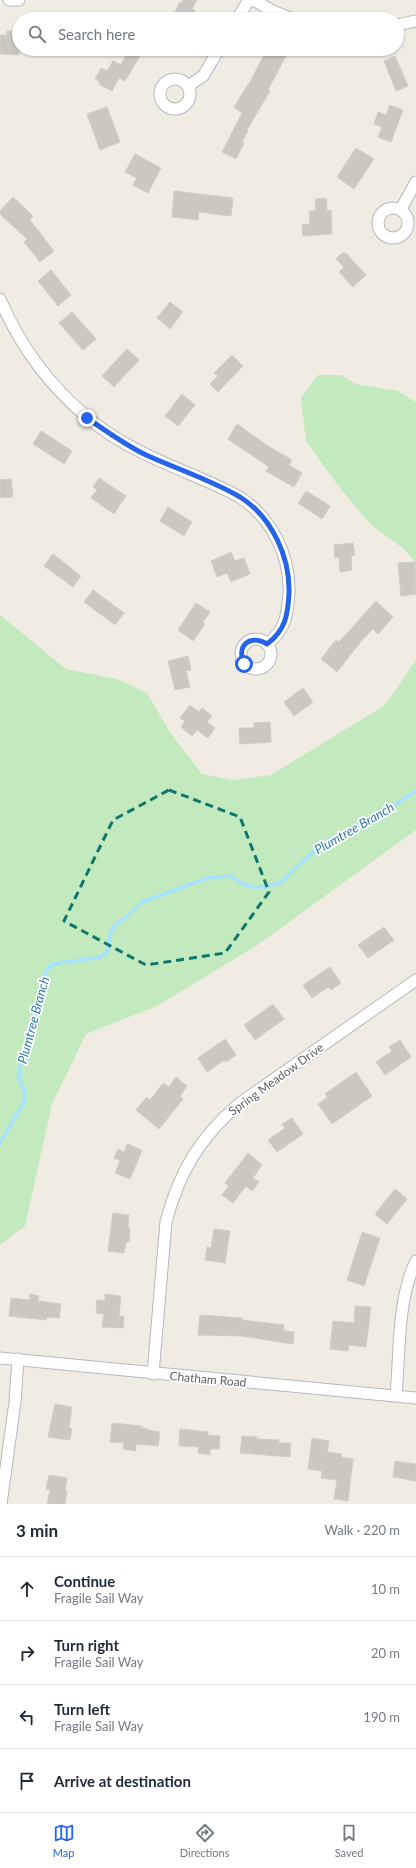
<!DOCTYPE html>
<meta charset="utf-8">
<style>
:root{--surface:#fff;--page:#f6f6f7;--text:#1f2937;--muted:#747a83;--line:#e0e1e3;--accent:#2563eb}
body{margin:0;font-family:Lato,sans-serif;background:var(--page);color:var(--text)}
.stop{position:absolute;width:12px;height:12px;margin:-9px;border:3px solid #2563eb;border-radius:50%;background:#fff}
.stop.end{background:#2563eb;border-color:#fff;box-shadow:0 1px 4px #0008}
.list{margin:0;padding:0;list-style:none}
h2{display:flex;justify-content:space-between;align-items:center;height:52px;margin:0;padding:0 16px;font-size:17px}
h2 small{font-size:13px;font-weight:400;color:var(--muted)}
.list li{display:grid;grid-template-columns:26px 1fr auto;gap:12px;align-items:center;box-sizing:border-box;height:64px;padding:0 16px;border-top:1px solid var(--line)}
.list b{display:block;font-size:15px;white-space:nowrap}
.list p{margin:0;font-size:13px;white-space:nowrap;color:var(--muted)}
.list em{font-size:13px;font-style:normal;color:var(--muted)}
.icon{flex:none;width:22px;height:22px;fill:none;stroke:currentColor;stroke-width:2;stroke-linecap:round;stroke-linejoin:round}
.map{position:relative;flex:none;width:416px;height:1504px;overflow:hidden}
.search{position:absolute;background:var(--surface);box-shadow:0 1px 3px #0004;left:12px;right:12px;top:12px;height:44px;display:flex;align-items:center;gap:10px;box-sizing:border-box;padding:0 14px;border-radius:22px;color:var(--muted);font-size:15px}
.sheet{height:308px;background:var(--surface)}
nav{display:flex;justify-content:space-around;align-items:center;box-sizing:border-box;height:56px;border-top:1px solid var(--line);background:var(--surface);font-size:11px;color:var(--muted)}
nav a{display:grid;justify-items:center;gap:2px}
nav .on{color:var(--accent)}
.map>svg:first-child{display:block}
.green{fill:#c3eabe}
.lines{fill:none;stroke-linecap:round;stroke-linejoin:round}
.stream{stroke:#a5e2ff;stroke-width:3.5}
.building{fill:#cbc7c1;stroke:#d6cdc2}
.street-casing{stroke:#b5b8bc;stroke-width:13}
.street{stroke:#fff;stroke-width:11}
.route{stroke:#2563eb;stroke-width:5}
.marked{fill:none;stroke:#0f766e;stroke-width:3;stroke-dasharray:8 5;stroke-linejoin:round}
.labels{text-anchor:middle;dominant-baseline:central;stroke-width:3.5;stroke-linejoin:round;paint-order:stroke}
.street-label{font-size:12px;fill:#5c6266;stroke:#fff}
.water-label{font-size:13px;font-style:italic;fill:#327baa;stroke:#fff}
</style>
<div class="map">
<svg width="416" height="1504" viewBox="0 0 416 1504">
<rect width="100%" height="100%" fill="#f0ece4"/>
<g class="green">
<polygon points="318,375 341,375 356,384 398,391 416,402 416,563 405,550 369,523 337,484 306,441 301,398"/>
<polygon points="0,615 66,669 117,679 147,693 171,734 202,774 234,780 271,775 385,705 416,660 416,830 256,946 157,1006 86,1034 52,1104 25,1226 0,1245"/>
</g>
<g class="lines">
<polyline class="stream" points="0,1143 24,1102 25,1093 19,1079 20,1066 25,1049 34,1026 41,988 46,971 53,964 101,957 107,952 111,931 115,925 129,915 142,902 207,878 231,876 243,884 254,887 266,887 281,882 311,854 329,840 382,813 416,791"/>
</g>
<g class="building">
<polygon points="183,0 197,0 192,9 195,10 190,19 171,19 180,2 181,3"/>
<polygon points="7,31 19,31 19,55 0,54 0,35 7,35"/>
<polygon points="129,49 144,49 125,81 119,78 112,91 99,84 100,82 95,79 101,68 107,71 113,61 121,65"/>
<polygon points="267,49 282,49 288,52 268,90 270,91 247,130 248,131 242,142 244,143 236,159 222,152 242,113 234,107 251,80"/>
<polygon points="395,56 408,86 396,91 384,61"/>
<polygon points="390,105 403,110 391,142 378,137 382,127 374,124 378,112 386,115"/>
<polygon points="107,107 120,142 100,150 87,114"/>
<polygon points="356,148 374,159 354,189 337,177"/>
<polygon points="135,154 161,168 148,193 133,185 137,178 125,172"/>
<polygon points="174,191 233,198 231,216 199,212 198,220 172,217"/>
<polygon points="13,197 33,216 30,220 54,251 40,262 24,242 27,239 0,214 0,211"/>
<polygon points="326,198 327,211 331,210 332,234 303,236 302,225 310,224 309,211 316,211 315,199"/>
<polygon points="342,253 346,253 366,275 353,287 339,272 344,267 336,259"/>
<polygon points="51,270 71,295 58,306 38,281"/>
<polygon points="170,302 183,312 170,329 157,318"/>
<polygon points="72,312 96,339 83,350 59,323"/>
<polygon points="127,349 139,360 114,387 102,376"/>
<polygon points="232,355 243,366 218,392 210,384 218,376 214,373"/>
<polygon points="182,394 195,405 178,426 165,416"/>
<polygon points="237,424 268,446 292,460 289,465 302,473 294,487 266,471 269,467 228,439"/>
<polygon points="41,431 72,451 64,464 33,444"/>
<polygon points="99,478 126,496 114,514 91,498 97,490 93,487"/>
<polygon points="11,479 13,497 0,498 0,480"/>
<polygon points="306,491 330,506 322,519 298,503"/>
<polygon points="168,507 192,522 184,536 160,521"/>
<polygon points="353,543 355,555 351,556 352,570 340,572 339,557 335,558 334,545"/>
<polygon points="231,552 235,561 244,558 250,574 231,582 227,573 217,577 211,561"/>
<polygon points="53,554 81,576 73,587 44,566"/>
<polygon points="415,562 416,594 401,596 398,563"/>
<polygon points="93,590 124,613 115,625 84,602"/>
<polygon points="376,601 393,617 378,634 373,629 362,640 337,672 321,659 336,640 339,642"/>
<polygon points="196,603 210,612 203,622 205,624 193,641 178,630"/>
<polygon points="188,656 191,670 186,671 190,687 175,690 168,661"/>
<polygon points="303,688 313,702 294,716 284,702"/>
<polygon points="190,705 199,712 202,708 212,716 207,722 215,728 208,738 197,730 192,736 181,727 185,721 180,718"/>
<polygon points="270,722 271,742 240,744 239,728 254,728 254,723"/>
<polygon points="384,927 394,940 368,958 358,945"/>
<polygon points="330,967 341,983 331,990 328,987 312,998 303,985"/>
<polygon points="273,1004 284,1019 255,1040 244,1025"/>
<polygon points="225,1039 236,1055 226,1062 224,1060 207,1072 198,1058"/>
<polygon points="400,1040 411,1057 385,1075 376,1062 392,1051 389,1047"/>
<polygon points="356,1072 372,1096 332,1124 318,1104 328,1097 325,1094"/>
<polygon points="176,1077 187,1086 180,1096 183,1099 159,1129 136,1110 147,1097 150,1100 163,1083 169,1087"/>
<polygon points="292,1118 303,1134 277,1152 268,1140 285,1128 282,1124"/>
<polygon points="127,1144 142,1150 130,1179 115,1173 120,1161 114,1158 118,1149 124,1152"/>
<polygon points="248,1153 262,1165 253,1178 259,1182 252,1191 246,1186 233,1203 222,1195 229,1186 225,1183"/>
<polygon points="395,1189 407,1199 387,1224 375,1214"/>
<polygon points="113,1213 129,1215 128,1228 130,1228 129,1242 126,1242 124,1253 108,1251"/>
<polygon points="214,1229 230,1231 225,1263 205,1260 207,1247 211,1248"/>
<polygon points="362,1232 380,1238 364,1286 347,1280"/>
<polygon points="30,1294 39,1296 38,1301 61,1304 59,1318 47,1317 46,1320 9,1316 11,1298 29,1300"/>
<polygon points="105,1294 121,1296 119,1316 124,1316 123,1328 102,1327 104,1314 96,1313 97,1300 105,1301"/>
<polygon points="355,1306 371,1307 366,1347 349,1345 348,1351 330,1349 333,1321 354,1323"/>
<polygon points="200,1315 242,1318 242,1320 284,1325 284,1331 294,1332 293,1344 241,1336 198,1335"/>
<polygon points="55,1404 72,1407 69,1428 72,1429 70,1440 48,1437"/>
<polygon points="112,1423 142,1426 142,1428 148,1429 148,1430 160,1432 158,1446 136,1444 136,1451 123,1449 124,1443 110,1442"/>
<polygon points="180,1429 208,1432 208,1435 220,1436 219,1449 210,1449 210,1455 198,1453 199,1447 179,1446"/>
<polygon points="242,1436 257,1437 257,1439 279,1440 279,1443 291,1443 290,1457 240,1453"/>
<polygon points="312,1438 329,1441 327,1452 342,1454 341,1457 353,1459 348,1501 334,1499 337,1480 321,1478 322,1471 308,1469"/>
<polygon points="395,1461 416,1464 416,1481 393,1477"/>
<polygon points="49,1475 67,1478 65,1491 67,1491 65,1504 47,1504 50,1490 46,1489"/>
</g>
<g class="lines">
<defs>
<g id="street">
<polyline points="9,0 19,0"/>
<polyline points="253,0 273,11 293,19"/>
<polyline points="237,19 249,0"/>
<polyline points="397,25 416,21"/>
<circle cx="175" cy="94" r="15"/>
<polyline points="188,86 203,76 219,49"/>
<circle cx="393" cy="223" r="15"/>
<polyline points="401,209 416,182"/>
<path d="M0,299C19,344 49,385 87,417C118,444 157,460 195,476C210,483 227,489 241,498C271,518 290,555 289,591C288,613 286,630 267,644"/>
<circle cx="256" cy="654" r="15"/>
<polyline points="0,1358 416,1398"/>
<path d="M153,1374L166,1222C179,1172 200,1137 240,1103L416,980"/>
<path d="M396,1395C400,1353 397,1300 416,1261"/>
<polyline points="1,1504 15,1402 18,1359"/>
</g>
</defs>
<use href="#street" class="street-casing"/>
<use href="#street" class="street"/>
</g>
<g class="lines">
<path class="route" d="M87,418C106,431 125,445 146,455C177,469 211,480 240,497C272,517 290,557 289,593C288,615 285,631 267,644C250,634 236,645 244,664"/>
</g>
<path class="marked" d="M169,790L240,817L269,892L225,953L146,965L64,921L113,820Z"/>
<g class="labels">
<g class="street-label">
<text transform="translate(276 1079) rotate(-36)">Spring Meadow Drive</text>
<text transform="translate(208 1379) rotate(5)">Chatham Road</text>
</g>
<g class="water-label">
<text transform="translate(354 828) rotate(-30)">Plumtree Branch</text>
<text transform="translate(33 1020) rotate(-75)">Plumtree Branch</text>
</g>
</g>
</svg>
<div class="stop" style="left:244px;top:664px"></div>
<div class="stop end" style="left:87px;top:418px"></div>
<div class="search"><svg class="icon" aria-label="search" viewBox="0 0 24 24"><circle cx="10" cy="10" r="6"/><path d="M15 15l6 6"/></svg>Search here</div>
</div>
<section class="sheet">
<h2>3 min<small>Walk · 220 m</small></h2>
<ul class="list">
<li><svg class="icon" aria-label="ahead" viewBox="0 0 24 24"><path d="M12 20V5M6 11l6-6 6 6"/></svg><div><b>Continue</b><p>Fragile Sail Way</p></div><em>10 m</em></li>
<li><svg class="icon" aria-label="right" viewBox="0 0 24 24"><path d="M7 20v-9h11M14 6l5 5-5 5"/></svg><div><b>Turn right</b><p>Fragile Sail Way</p></div><em>20 m</em></li>
<li><svg class="icon" aria-label="left" viewBox="0 0 24 24"><path d="M17 20v-9H6M10 6l-5 5 5 5"/></svg><div><b>Turn left</b><p>Fragile Sail Way</p></div><em>190 m</em></li>
<li><svg class="icon" aria-label="arrive" viewBox="0 0 24 24"><path d="M6 21V4h12l-3 4 3 4H6"/></svg><div><b>Arrive at destination</b></div></li>
</ul>
</section>
<nav>
<a class="on"><svg class="icon" aria-label="map" viewBox="0 0 24 24"><path d="M3 6l6-2 6 2 6-2v14l-6 2-6-2-6 2zM9 4v14M15 6v14"/></svg>Map</a>
<a><svg class="icon" aria-label="directions" viewBox="0 0 24 24"><path d="M12 3l9 9-9 9-9-9zM9 14v-3h6M13 9l2 2-2 2"/></svg>Directions</a>
<a><svg class="icon" aria-label="saved" viewBox="0 0 24 24"><path d="M7 4h10v16l-5-4-5 4z"/></svg>Saved</a>
</nav>
